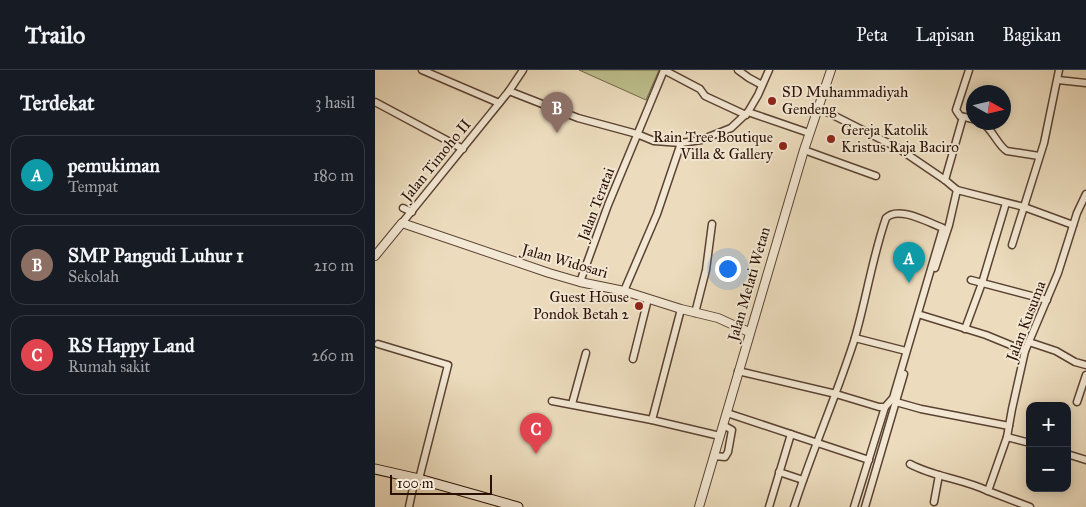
<!DOCTYPE html>
<html lang="id">
<meta charset="utf-8">
<style>
:root{--surface:#171b24;--page:#20242c;--text:#f1f3f6;--muted:#9ea1a6;--line:#363941;--accent:#c59692}
body{margin:0;font-family:"IM FELL Great Primer",serif;background:var(--page);color:var(--text)}
.controls{position:absolute;right:15px;bottom:15px;display:grid;overflow:hidden;border-radius:10px;box-shadow:0 2px 12px #0003}
.controls button{width:45px;height:45px;display:grid;place-items:center;padding:0;border:0;border-bottom:1px solid var(--line);background:var(--surface);color:var(--text);font:25px sans-serif}
.compass{position:absolute;left:591px;top:15px;width:45px;height:45px;border-radius:50%;background:var(--surface);box-shadow:0 2px 12px #0003;rotate:98deg}
.scale{position:absolute;left:15px;bottom:12px;width:102px;box-sizing:border-box;padding-left:5px;border:2px solid #290f04;border-top:0;font-size:14px;line-height:18px;white-space:nowrap;color:#290f04;-webkit-text-stroke:4px #f3e8d4;paint-order:stroke}
.you{position:absolute;left:352px;top:198px;width:18px;height:18px;margin:-12px;border:4px solid #fff;border-radius:50%;background:#1a73e8;box-shadow:0 0 0 8px #1a73e833}
.badge{display:grid;place-items:center;width:32px;height:32px;border-radius:50%;background:var(--accent);color:#fff;font-size:16px;font-weight:700}
.pin{position:absolute;translate:-50% -41px;filter:drop-shadow(0 1px 2px #0008)}
.pin::after{content:'';position:absolute;top:26px;width:18px;height:15px;background:inherit;clip-path:polygon(0 0,100% 0,50% 100%)}
.list{margin:0;padding:0;list-style:none}
h2{display:flex;justify-content:space-between;align-items:center;height:65px;margin:0;padding:0 20px;font-size:21px}
h2 small{font-size:16px;font-weight:400;color:var(--muted)}
.list li{display:grid;grid-template-columns:32px 1fr auto;gap:15px;align-items:center;box-sizing:border-box;height:80px;margin:0 10px 10px;padding:0 10px;border:1px solid var(--line);border-radius:15px}
.list b{display:block;font-size:19px;white-space:nowrap}
.list p{margin:0;font-size:16px;white-space:nowrap;color:var(--muted)}
.list em{font-size:16px;font-style:normal;color:var(--muted)}
.map{position:relative;flex:none;width:711px;height:437px;overflow:hidden}
header{display:flex;align-items:center;gap:30px;box-sizing:border-box;height:70px;padding:0 25px;background:var(--surface);border-bottom:1px solid var(--line)}
header strong{font-size:24px}
nav{display:flex;gap:28px;margin-inline-start:auto;font-size:18px}
main{display:flex}
aside{flex:1;background:var(--surface)}
.map>svg:first-child{display:block}
.green{fill:#bdbf8d;stroke:#736748}
.lines{fill:none;stroke-linecap:round;stroke-linejoin:round}
.minor-casing{stroke:#5a4232;stroke-width:9}
.tertiary-casing{stroke:#5a4232;stroke-width:10}
.secondary-casing{stroke:#290f04;stroke-width:11}
.minor{stroke:#f3e8d4;stroke-width:6}
.tertiary{stroke:#f3e8d4;stroke-width:8}
.secondary{stroke:#f3e8d4;stroke-width:9}
.poi-dot{fill:#8f2418;stroke:#f3e8d4;stroke-width:2}
.labels{text-anchor:middle;dominant-baseline:central;stroke-width:4;stroke-linejoin:round;paint-order:stroke}
.poi-label{font-size:15px;fill:#290f04;stroke:#f3e8d4;text-anchor:start}
.street-label{font-size:15px;fill:#290f04;stroke:#f3e8d4}
</style>
<header>
<strong>Trailo</strong>
<nav><a>Peta</a><a>Lapisan</a><a>Bagikan</a></nav>
</header>
<main>
<aside>
<h2>Terdekat<small>3 hasil</small></h2>
<ul class="list">
<li><span class="badge" style="background:#0f9aa8">A</span><div><b>pemukiman</b><p>Tempat</p></div><em>180 m</em></li>
<li><span class="badge" style="background:#8d6e63">B</span><div><b>SMP Pangudi Luhur 1</b><p>Sekolah</p></div><em>210 m</em></li>
<li><span class="badge" style="background:#e0444e">C</span><div><b>RS Happy Land</b><p>Rumah sakit</p></div><em>260 m</em></li>
</ul>
</aside>
<div class="map">
<svg width="711" height="437" viewBox="0 0 711 437">
<rect width="100%" height="100%" fill="#ecdcbd"/>
<filter id="stains"><feTurbulence type="fractalNoise" baseFrequency=".004" numOctaves="4"/><feColorMatrix values="0 0 0 0 .2 0 0 0 0 .09 0 0 0 0 .02 0 0 0 .5 -.17"/></filter>
<radialGradient id="worn" r=".72"><stop offset=".6" stop-color="#630" stop-opacity="0"/><stop offset="1" stop-color="#630" stop-opacity=".3"/></radialGradient>
<polygon class="green" points="204,0 284,0 271,30"/>
<g class="lines">
<defs>
<g id="minor">
<polyline points="47,0 124,33"/>
<polyline points="289,0 325,19 330,26 371,45"/>
<polyline points="363,0 374,8 387,15"/>
<polyline points="594,0 581,40 585,46 598,49"/>
<polyline points="683,10 711,13"/>
<polyline points="134,21 203,48 262,64 279,71 306,73 326,70 356,58 373,42 383,25 394,0"/>
<polyline points="0,32 88,79"/>
<polyline points="442,37 523,78 570,110 582,120 649,137 698,155"/>
<polyline points="373,42 434,63"/>
<path d="M607,52C618,60 623,76 632,81L664,86"/>
<polyline points="429,80 501,106"/>
<polyline points="570,110 588,47"/>
<polyline points="28,138 37,142"/>
<polyline points="27,153 134,21 148,0"/>
<polyline points="637,175 669,73 684,0"/>
<polyline points="560,198 574,155 582,120"/>
<polyline points="596,210 672,230"/>
<polyline points="205,212 233,135 289,0"/>
<polyline points="249,221 282,144 306,73"/>
<polyline points="320,243 331,200 337,154"/>
<polyline points="546,245 611,265 650,281"/>
<polyline points="590,259 607,213 631,133"/>
<polyline points="480,268 531,281"/>
<polyline points="654,272 681,281 700,292 711,295"/>
<polyline points="3,274 73,295 44,409"/>
<polyline points="258,289 273,229"/>
<path d="M363,301L461,324L504,337H510L518,328L568,158C554,153 523,135 511,148C497,188 491,231 479,271C461,327 437,381 419,437"/>
<polyline points="177,331 277,350 345,366"/>
<polyline points="521,332 546,339 634,356"/>
<polyline points="702,332 711,305"/>
<polyline points="197,334 211,283"/>
<polyline points="352,343 494,390"/>
<polyline points="277,350 306,239"/>
<polyline points="632,367 655,373"/>
<polyline points="692,384 711,390"/>
<polyline points="339,386 350,387 353,382 357,360 348,355"/>
<path d="M535,394C559,407 588,409 613,421"/>
<polyline points="404,402 428,410"/>
<polyline points="559,432 564,405"/>
<polyline points="34,437 40,408"/>
<polyline points="394,437 416,364"/>
<polyline points="479,437 510,337"/>
<polyline points="490,437 529,304"/>
<polyline points="655,437 613,421 632,367 637,339 650,281 683,203 702,143 711,124"/>
</g>
<g id="tertiary">
<polyline points="0,186 27,153 174,203 205,212 249,221 306,239 343,248 374,262"/>
<polyline points="324,437 429,80 456,0"/>
</g>
<polyline id="secondary" points="0,399 44,409 143,437"/>
</defs>
<use href="#minor" class="minor-casing"/>
<use href="#tertiary" class="tertiary-casing"/>
<use href="#secondary" class="secondary-casing"/>
<use href="#minor" class="minor"/>
<use href="#tertiary" class="tertiary"/>
<use href="#secondary" class="secondary"/>
</g>
<g class="poi-dot">
<circle cx="397" cy="31" r="5"/>
<circle cx="456" cy="69" r="5"/>
<circle cx="408" cy="76" r="5"/>
<circle cx="264" cy="236" r="5"/>
</g>
<g class="labels">
<g class="poi-label">
<text x="407" y="22">SD Muhammadiyah<tspan x="407" dy="17">Gendeng</tspan></text>
<text x="466" y="60">Gereja Katolik<tspan x="466" dy="17">Kristus Raja Baciro</tspan></text>
<text x="398" y="67" text-anchor="end">Rain Tree Boutique<tspan x="398" dy="17">Villa &amp; Gallery</tspan></text>
<text x="254" y="227" text-anchor="end">Guest House<tspan x="254" dy="17">Pondok Betah 2</tspan></text>
</g>
<g class="street-label">
<text transform="translate(61 90) rotate(-51)">Jalan Timoho II</text>
<text transform="translate(221 134) rotate(-69)">Jalan Teratai</text>
<text transform="translate(190 191) rotate(16)">Jalan Widosari</text>
<text transform="translate(374 214) rotate(-74)">Jalan Melati Wetan</text>
<text transform="translate(651 251) rotate(-69)">Jalan Kusuma</text>
</g>
</g>
<rect width="100%" height="100%" filter="url(#stains)"/>
<rect width="100%" height="100%" fill="url(#worn)"/>
</svg>
<div class="controls">
<button>+</button>
<button>−</button>
</div>
<svg class="compass" viewBox="-18 -18 36 36"><path d="M0-13l5 13h-10z" fill="#e53935"/><path d="M0 13l5-13h-10z" fill="#9ea1a6"/></svg>
<div class="scale">100 m</div>
<div class="you"></div>
<div class="pin badge" style="left:534px;top:213px;background:#0f9aa8">A</div>
<div class="pin badge" style="left:182px;top:63px;background:#8d6e63">B</div>
<div class="pin badge" style="left:161px;top:384px;background:#e0444e">C</div>
</div>
</main>
